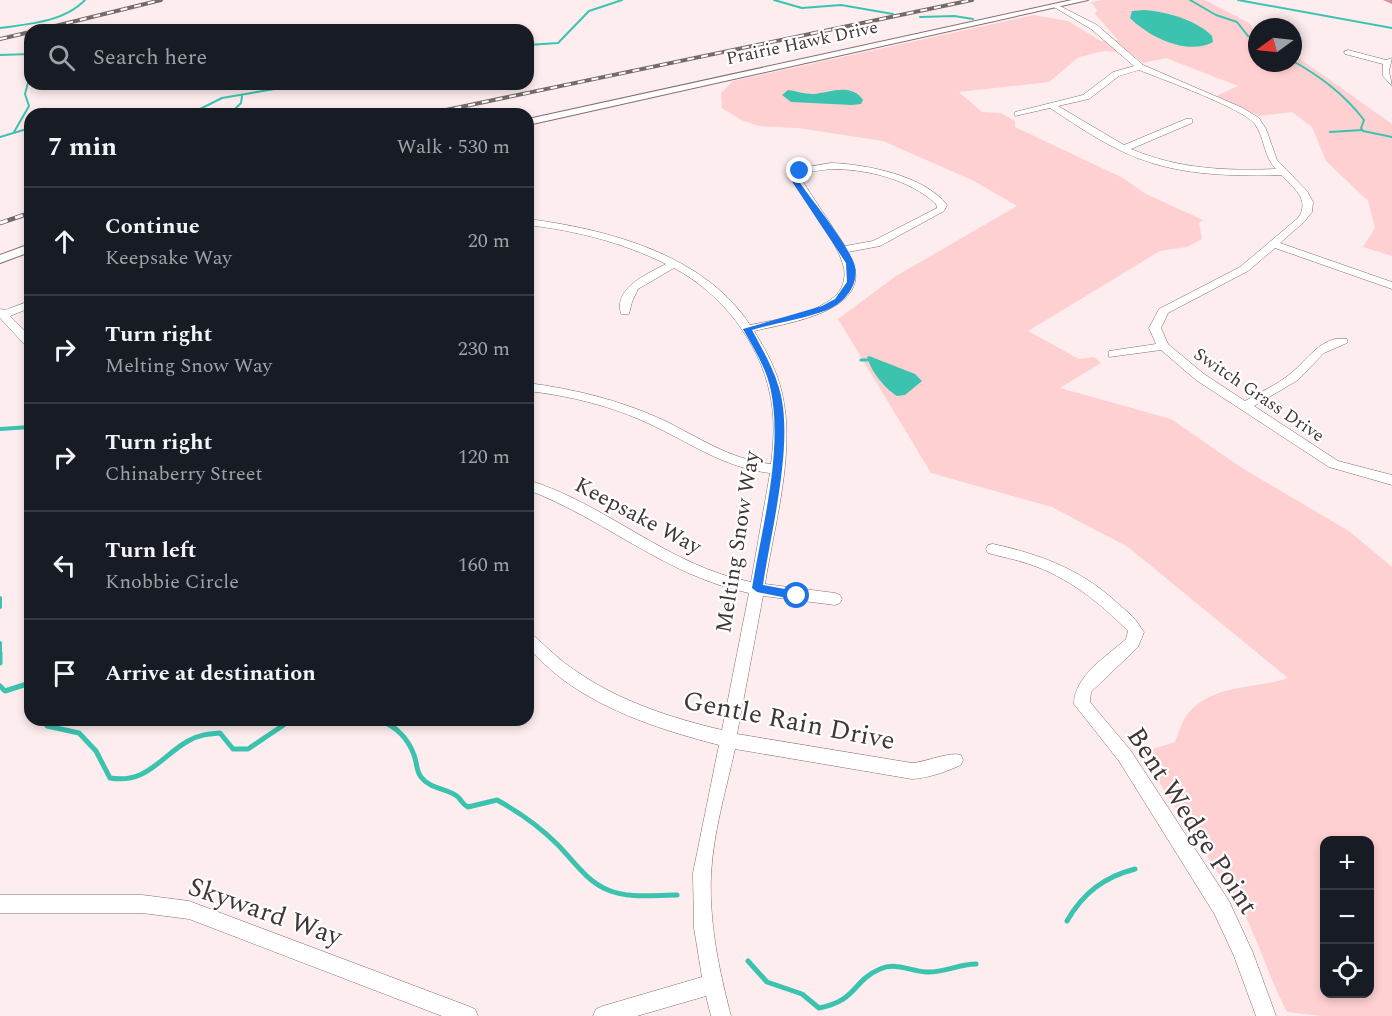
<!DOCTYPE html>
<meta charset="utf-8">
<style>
:root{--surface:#171b24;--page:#20242c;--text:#f1f3f6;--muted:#9ea1a6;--line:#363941}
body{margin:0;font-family:Spectral,serif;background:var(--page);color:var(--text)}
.controls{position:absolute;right:18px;bottom:18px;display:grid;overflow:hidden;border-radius:12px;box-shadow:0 3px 9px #0003}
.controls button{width:54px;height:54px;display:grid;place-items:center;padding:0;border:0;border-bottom:2px solid var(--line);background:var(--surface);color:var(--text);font:30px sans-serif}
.compass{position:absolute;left:1248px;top:18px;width:54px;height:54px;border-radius:50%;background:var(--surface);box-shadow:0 3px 9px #0003;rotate:255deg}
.stop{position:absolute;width:18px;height:18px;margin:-14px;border:4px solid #1a73e8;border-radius:50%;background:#fff}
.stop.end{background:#1a73e8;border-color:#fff;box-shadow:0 2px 6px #0008}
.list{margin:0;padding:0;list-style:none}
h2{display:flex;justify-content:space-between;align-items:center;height:78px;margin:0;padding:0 24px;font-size:26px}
h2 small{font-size:20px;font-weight:400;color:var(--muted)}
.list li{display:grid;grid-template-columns:39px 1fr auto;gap:18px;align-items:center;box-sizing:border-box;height:108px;padding:0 24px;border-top:2px solid var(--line)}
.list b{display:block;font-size:22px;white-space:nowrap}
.list p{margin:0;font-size:20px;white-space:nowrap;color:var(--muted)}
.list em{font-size:20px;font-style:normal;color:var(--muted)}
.icon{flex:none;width:33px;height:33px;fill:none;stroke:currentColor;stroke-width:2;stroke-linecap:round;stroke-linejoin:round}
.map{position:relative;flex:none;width:1392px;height:1016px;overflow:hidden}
.search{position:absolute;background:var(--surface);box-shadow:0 3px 9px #0003;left:24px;top:24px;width:510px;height:66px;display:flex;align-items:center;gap:15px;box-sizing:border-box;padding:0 21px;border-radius:18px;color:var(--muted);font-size:22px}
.panel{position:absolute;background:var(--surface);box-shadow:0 3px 9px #0003;left:24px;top:108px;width:510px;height:618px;border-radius:18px}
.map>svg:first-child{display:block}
.green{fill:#fed0d2;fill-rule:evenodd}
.water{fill:#3cc3b0}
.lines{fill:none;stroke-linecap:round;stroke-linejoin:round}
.stream-far3{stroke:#3cc3b0;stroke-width:2}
.stream-far2{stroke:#3cc3b0;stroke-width:3}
.stream-far1{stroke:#3cc3b0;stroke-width:4}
.stream{stroke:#3cc3b0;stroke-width:5}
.minor-casing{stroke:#856d6e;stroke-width:1}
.tertiary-casing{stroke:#856d6e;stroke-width:2}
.minor{fill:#fff;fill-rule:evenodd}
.tertiary{fill:#fff;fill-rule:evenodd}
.rail-far1-casing{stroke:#76696a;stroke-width:4}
.rail-casing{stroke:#76696a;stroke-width:4.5}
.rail-far1{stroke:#fff;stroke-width:2;stroke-dasharray:7;stroke-linecap:butt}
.rail{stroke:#fff;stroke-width:3;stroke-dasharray:8;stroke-linecap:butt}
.wall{fill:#d79398}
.route{fill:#1a73e8}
.labels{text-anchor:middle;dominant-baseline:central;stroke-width:4.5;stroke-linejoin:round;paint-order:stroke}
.far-street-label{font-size:18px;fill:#413637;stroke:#fff}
.street-label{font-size:22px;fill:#413637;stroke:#fff}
.near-street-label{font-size:27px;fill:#413637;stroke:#fff}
</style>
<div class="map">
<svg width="1392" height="1016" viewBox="0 0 1392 1016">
<rect width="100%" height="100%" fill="#feedee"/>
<path class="green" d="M1102,0H1205L1249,23L1257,34V63H1293V54L1392,124V256L1363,247L1375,228L1368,201L1326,161L1312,127L1292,112L1259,116L1216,96L1238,86L1166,58L1143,63L1130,53L1104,51L1079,57L1049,82L959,92L982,112L1001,113L1015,121V127L1123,178L1146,194L1203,220L1199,223L1202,239L1187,247L1160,251L1028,331L1079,359L1094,357L1101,363L1060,388L1171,419L1242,468L1349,531L1392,567V1016H1322L1287,1012C1269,978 1259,941 1241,908L1140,753L1175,742C1179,732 1183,717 1192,709C1218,684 1257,689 1288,678L1128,547L1052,507L931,473L838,319L896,276L1017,206L974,181L883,141L798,128L759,126L741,120L722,108L721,93L733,81L1034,15L1068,21L1101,41L1118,40L1095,14L1097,10L1091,2ZM1324,840H1370V994H1324Z"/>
<g class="water">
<path d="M1145,10C1168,12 1196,20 1212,36L1213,42C1187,56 1149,37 1130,18L1132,11Z"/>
<path d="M788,90C796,91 804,94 813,94C829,93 851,82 863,100L861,104L852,105L791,102L782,95Z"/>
<path d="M869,356L915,374L922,381L905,395L897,396C884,388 871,371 867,357Z"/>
</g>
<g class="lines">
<g class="stream-far3">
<polyline points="774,0 802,8 841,5 893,14"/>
<polyline points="1190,0 1216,15 1237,22 1248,36 1257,39"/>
<polyline points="1238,0 1392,28"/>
<polyline points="920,17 954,16 973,19"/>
<path d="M0,28C29,24 64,22 85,0"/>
<polyline points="528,45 558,43 589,11 622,0"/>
<polyline points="0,55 30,54"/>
<path d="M1293,61C1321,77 1344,94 1364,120L1361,128L1363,131L1392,137"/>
<polyline points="202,114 200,109 222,98 304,84"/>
<polyline points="230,114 241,103 242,96"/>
<polyline points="14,132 29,106 25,94 30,75"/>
<polyline points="1330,132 1362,130"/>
<polyline points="0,137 30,128"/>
</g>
<polyline class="stream-far2" points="861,360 867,360"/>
<g class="stream-far1">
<polyline points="0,429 30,427"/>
<polyline points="0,598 0,607"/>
<polyline points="0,643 0,654"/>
</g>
<g class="stream">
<polyline points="0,653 0,663"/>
<polyline points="0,686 5,691 30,683"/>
<path d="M46,720L47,726L79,733L96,751L110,778C147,784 160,757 188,741C198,735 208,734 220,733L233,749H248L291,720"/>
<path d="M378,720C395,725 408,738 414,755C417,762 416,771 421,777C431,790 448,788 458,797C462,801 462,804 468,807L497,800C519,812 539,826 557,844C573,860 586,881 608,890C629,899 655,895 677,895"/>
<path d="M1067,921C1083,893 1104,877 1135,869"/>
<path d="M748,961L767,982L802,994L819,1008C857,1001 852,981 880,969C896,962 910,971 926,972C943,973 959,964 976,964"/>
</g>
<defs>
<g id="minor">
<path d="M1056,4L1097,25L1143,65L1243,108L1259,118L1266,129L1277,160L1307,191L1313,202L1312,212L1304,222L1280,243L1392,282V289L1275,248L1248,271L1168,313L1161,328L1168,344L1204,374L1245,401C1260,392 1277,385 1290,374C1306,362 1322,334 1347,339V343L1324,353L1298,380L1254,406L1338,461L1392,475V485L1329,467L1196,380L1161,350L1109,357V351L1156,344L1149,328L1159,309L1240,267L1298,218C1311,200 1293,187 1281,175C1238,176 1194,176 1152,163C1115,152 1082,129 1050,108L1015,116V112L1083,95L1113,72L1134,66L1091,29L1054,7ZM1139,70C1162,79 1241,108 1254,123C1265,137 1263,156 1276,169C1226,171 1178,169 1131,149L1192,123V119H1186L1124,145L1058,106L1089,99L1119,76Z"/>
<polygon points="1348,50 1386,60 1392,58 1389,71 1392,86 1383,76 1383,64 1345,54 1344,52"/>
<path d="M831,163C866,164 925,176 947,205L944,211L880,246L848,252C850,257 853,264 855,269C864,313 783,324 754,331C766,350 777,371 782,393C796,452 774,526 765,584L835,593L840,595L842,599L840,603L835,605L763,596L737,734L912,763C926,762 951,751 961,755L963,760L961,765C945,772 929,778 912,779L735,749C726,790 713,833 711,875C709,923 719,970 731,1016H711L706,996L637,1016H593L596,1009L603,1006L702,977L694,928L693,873L719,745C665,731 608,713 562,679C550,670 539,659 528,648V633L533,635C547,647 560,661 576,671C619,701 671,718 722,730L749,593C666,576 605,519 528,490V480C607,504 668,566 751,582L770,473C725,468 692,444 652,425C612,406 571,396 528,391V383C574,389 619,400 661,419C699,437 728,459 771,464C774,441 775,417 770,394C759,341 721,293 674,268L638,289L632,302L629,314H621C613,288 647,274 666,264C621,242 577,231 528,225V219C606,229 704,254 750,325C777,319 811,316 834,297C842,291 846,279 844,268C837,240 806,201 789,176L796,169ZM831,169C867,169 909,179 936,204L937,208L873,241L845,246L799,176L802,173Z"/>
<polygon points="30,301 30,308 10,316 30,336 30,347 26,346 0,318 0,309 5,310"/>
<path d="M993,544C1039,554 1080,569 1115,601C1124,609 1135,617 1141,628L1144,632L1138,647L1091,692L1090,702L1131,751L1229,901L1253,953L1276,1016H1256L1234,956L1215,915L1119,761L1074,704C1074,676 1107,656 1126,639L1128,631C1099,602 1068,577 1029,564C1015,559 1001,557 988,553L986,549L988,545Z"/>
<polygon points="0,895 142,895 189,901 468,1006 475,1009 478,1016 442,1016 189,919 142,913 0,913"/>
</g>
<g id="tertiary">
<polygon points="1072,0 1088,0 528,125 528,119"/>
<polygon points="30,244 30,252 0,263 0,255"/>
</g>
</defs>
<use href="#minor" class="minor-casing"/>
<use href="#tertiary" class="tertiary-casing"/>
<use href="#minor" class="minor"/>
<use href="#tertiary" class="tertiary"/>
<defs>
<g id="rail-far1">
<polyline points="39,30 161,0"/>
<polyline points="0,39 30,32"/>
<polyline points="427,114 972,0"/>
</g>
<polyline id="rail" points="0,223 30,213"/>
</defs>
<use href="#rail-far1" class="rail-far1-casing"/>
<use href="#rail" class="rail-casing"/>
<use href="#rail-far1" class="rail-far1"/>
<use href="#rail" class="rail"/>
</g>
<polygon class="wall" points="1383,0 1392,0 1392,4"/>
<path class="route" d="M797,170L803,171L797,177L800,183C814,203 846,242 854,263C861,283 845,303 827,310C803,319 776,323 752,330C762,349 773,367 779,388C795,441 771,530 763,585L801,592L803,596L797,600L757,592L752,588C762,527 783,453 771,391C767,369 754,349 743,329L822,306L835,299L847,282L846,263L793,183L790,176Z"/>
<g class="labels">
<g class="far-street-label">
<text transform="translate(802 43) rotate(-12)">Prairie Hawk Drive</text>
<text transform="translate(1259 395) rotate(34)">Switch Grass Drive</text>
</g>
<g class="street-label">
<text transform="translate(638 516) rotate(28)">Keepsake Way</text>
<text transform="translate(738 542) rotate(-81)">Melting Snow Way</text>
</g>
<g class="near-street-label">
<text transform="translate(789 721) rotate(11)">Gentle Rain Drive</text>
<text transform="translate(1192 821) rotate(57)">Bent Wedge Point</text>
<text transform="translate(265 912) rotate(19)">Skyward Way</text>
</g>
</g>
</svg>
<div class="controls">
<button>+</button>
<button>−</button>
<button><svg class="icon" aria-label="locate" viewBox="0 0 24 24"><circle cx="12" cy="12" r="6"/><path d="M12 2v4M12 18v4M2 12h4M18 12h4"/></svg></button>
</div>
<svg class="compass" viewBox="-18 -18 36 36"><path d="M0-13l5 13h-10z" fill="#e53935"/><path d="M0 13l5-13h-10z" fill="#9ea1a6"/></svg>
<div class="stop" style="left:797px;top:596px"></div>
<div class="stop end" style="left:800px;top:171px"></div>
<div class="search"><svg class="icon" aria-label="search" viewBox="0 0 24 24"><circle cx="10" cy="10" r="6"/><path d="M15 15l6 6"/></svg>Search here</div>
<section class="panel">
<h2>7 min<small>Walk · 530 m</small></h2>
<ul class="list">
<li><svg class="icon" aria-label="ahead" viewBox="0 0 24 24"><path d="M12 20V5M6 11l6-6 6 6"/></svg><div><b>Continue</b><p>Keepsake Way</p></div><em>20 m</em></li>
<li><svg class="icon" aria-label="right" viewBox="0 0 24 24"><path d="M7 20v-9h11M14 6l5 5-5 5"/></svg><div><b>Turn right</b><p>Melting Snow Way</p></div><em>230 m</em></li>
<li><svg class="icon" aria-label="right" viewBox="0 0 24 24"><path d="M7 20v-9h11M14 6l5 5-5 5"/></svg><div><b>Turn right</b><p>Chinaberry Street</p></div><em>120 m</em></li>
<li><svg class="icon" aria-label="left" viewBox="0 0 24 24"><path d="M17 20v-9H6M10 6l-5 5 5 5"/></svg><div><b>Turn left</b><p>Knobbie Circle</p></div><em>160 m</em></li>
<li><svg class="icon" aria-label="arrive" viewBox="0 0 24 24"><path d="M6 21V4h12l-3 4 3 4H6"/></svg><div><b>Arrive at destination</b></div></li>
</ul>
</section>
</div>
